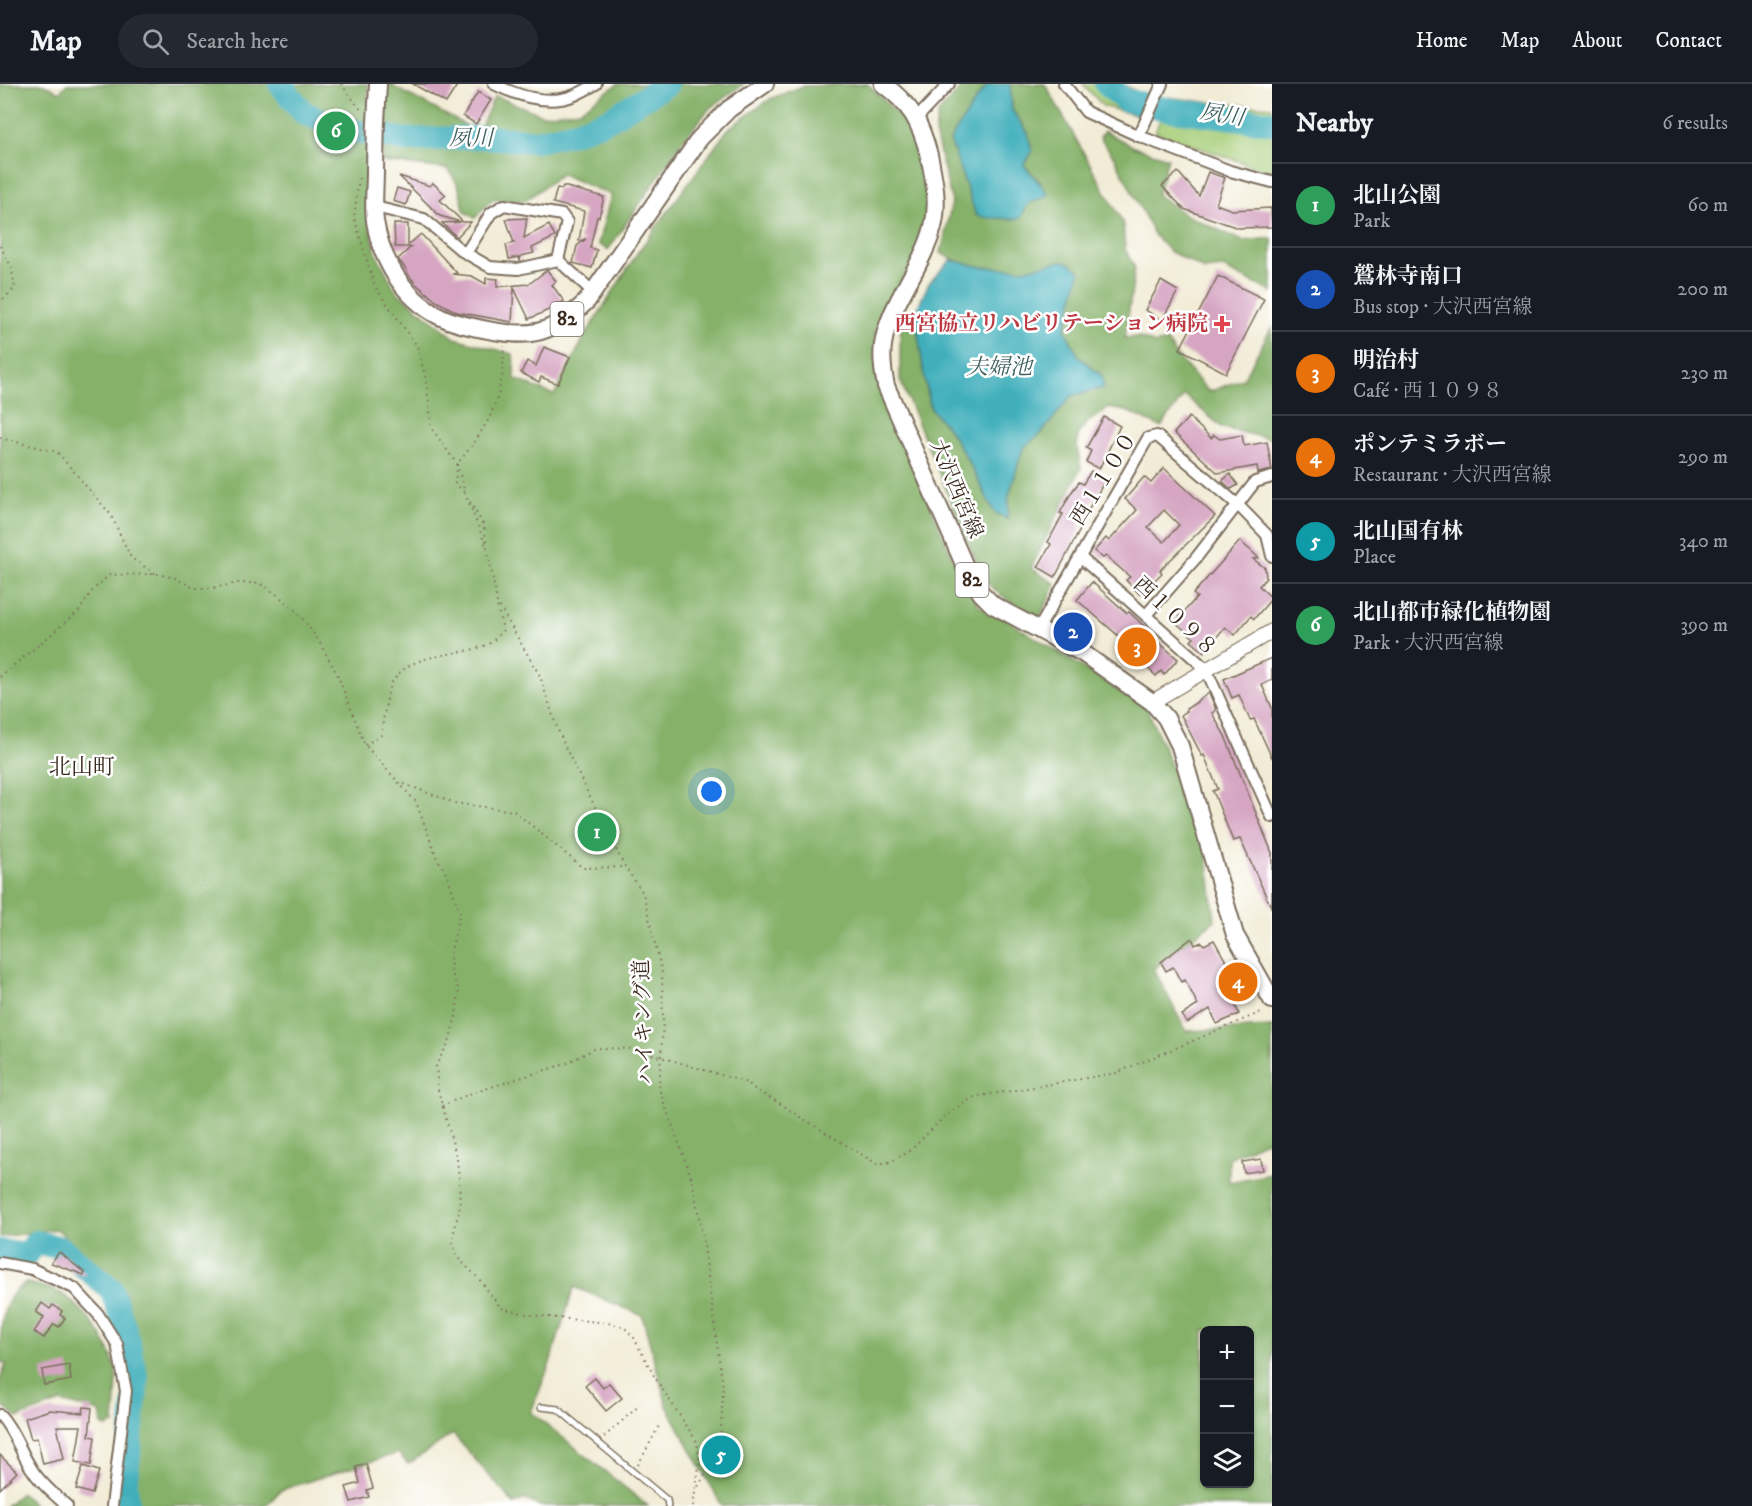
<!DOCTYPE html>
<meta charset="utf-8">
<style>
:root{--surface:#171b24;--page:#242831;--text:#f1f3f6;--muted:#9ea1a6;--line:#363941;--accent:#1f6fb2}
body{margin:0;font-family:"IM FELL DW Pica","Noto Serif JP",serif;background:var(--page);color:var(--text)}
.controls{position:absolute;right:18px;bottom:18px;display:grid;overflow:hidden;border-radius:9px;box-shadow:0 2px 4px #0004}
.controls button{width:54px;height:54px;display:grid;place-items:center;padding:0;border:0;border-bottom:2px solid var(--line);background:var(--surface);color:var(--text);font:30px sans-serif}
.you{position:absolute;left:712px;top:708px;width:21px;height:21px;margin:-15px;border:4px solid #fff;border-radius:50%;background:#1a73e8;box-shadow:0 0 0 9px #1a73e833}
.badge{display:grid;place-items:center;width:39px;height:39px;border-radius:50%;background:var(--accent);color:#fff;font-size:20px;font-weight:700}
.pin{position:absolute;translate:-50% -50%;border:3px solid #fff;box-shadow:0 2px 6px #0006}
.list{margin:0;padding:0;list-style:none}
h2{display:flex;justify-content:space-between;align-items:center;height:78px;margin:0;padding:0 24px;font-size:26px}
h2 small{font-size:20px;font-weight:400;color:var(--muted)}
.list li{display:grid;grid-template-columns:39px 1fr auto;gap:18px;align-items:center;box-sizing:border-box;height:84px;padding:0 24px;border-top:2px solid var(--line)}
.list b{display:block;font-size:22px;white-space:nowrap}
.list p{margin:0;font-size:20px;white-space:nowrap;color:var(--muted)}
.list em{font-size:20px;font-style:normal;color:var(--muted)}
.icon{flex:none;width:33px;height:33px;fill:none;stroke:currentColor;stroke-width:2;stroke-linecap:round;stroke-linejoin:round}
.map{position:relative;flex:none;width:1272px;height:1422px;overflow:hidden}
header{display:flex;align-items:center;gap:36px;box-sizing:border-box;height:84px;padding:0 30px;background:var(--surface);border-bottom:2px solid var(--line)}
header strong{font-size:28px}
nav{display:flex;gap:33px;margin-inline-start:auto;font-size:21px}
.search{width:420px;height:54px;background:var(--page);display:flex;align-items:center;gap:15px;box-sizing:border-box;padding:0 21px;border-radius:33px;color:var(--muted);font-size:22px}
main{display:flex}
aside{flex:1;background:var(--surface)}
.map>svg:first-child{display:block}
.green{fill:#a7ce79;stroke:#717c4c;stroke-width:1.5}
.forest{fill:#85b169;stroke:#606e44;stroke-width:1.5;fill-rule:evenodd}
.water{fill:#3fafbb;stroke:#3d6c6c;stroke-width:1.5}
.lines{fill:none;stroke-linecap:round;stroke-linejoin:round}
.river{stroke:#3fafbb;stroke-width:24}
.building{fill:#d6a5c2;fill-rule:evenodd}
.service-casing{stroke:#7b6e5e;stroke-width:8}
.minor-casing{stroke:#7b6e5e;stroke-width:14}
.tertiary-casing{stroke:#7b6e5e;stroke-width:16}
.primary-casing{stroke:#7b6e5e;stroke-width:20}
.path{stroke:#7b6e5e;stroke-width:2;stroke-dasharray:1.5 4.5;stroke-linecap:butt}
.service{stroke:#fff;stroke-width:5}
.minor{stroke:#fff;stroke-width:10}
.tertiary{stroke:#fff;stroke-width:14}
.primary{stroke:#fff;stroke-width:16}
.health-dot{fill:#e0444e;stroke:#fff;stroke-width:2}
.labels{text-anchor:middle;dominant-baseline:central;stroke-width:5;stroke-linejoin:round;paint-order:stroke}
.shield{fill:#fff;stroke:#766a62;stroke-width:1.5}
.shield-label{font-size:20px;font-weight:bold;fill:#3b2a1e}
.health-label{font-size:21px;font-weight:bold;fill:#be3a42;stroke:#fff;text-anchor:end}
.street-label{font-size:21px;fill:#3b2a1e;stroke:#fff}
.water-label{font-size:22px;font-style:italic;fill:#3d5f5d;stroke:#fff}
.neighbourhood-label{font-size:22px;fill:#3b2a1e;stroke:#fff}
</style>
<header>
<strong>Map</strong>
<div class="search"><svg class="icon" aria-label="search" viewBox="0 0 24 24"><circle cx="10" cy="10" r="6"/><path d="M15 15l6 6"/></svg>Search here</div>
<nav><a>Home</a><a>Map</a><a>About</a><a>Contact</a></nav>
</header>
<main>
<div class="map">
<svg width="1272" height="1422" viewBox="0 0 1272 1422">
<rect width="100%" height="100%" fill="#fff"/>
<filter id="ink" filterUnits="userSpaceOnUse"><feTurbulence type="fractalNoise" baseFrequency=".0167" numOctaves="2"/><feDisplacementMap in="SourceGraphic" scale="12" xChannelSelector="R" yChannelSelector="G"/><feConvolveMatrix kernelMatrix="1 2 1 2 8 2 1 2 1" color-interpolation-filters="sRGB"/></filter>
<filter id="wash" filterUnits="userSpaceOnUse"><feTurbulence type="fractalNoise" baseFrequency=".008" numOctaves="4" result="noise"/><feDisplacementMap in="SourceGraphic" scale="24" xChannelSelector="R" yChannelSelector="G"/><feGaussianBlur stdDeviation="1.35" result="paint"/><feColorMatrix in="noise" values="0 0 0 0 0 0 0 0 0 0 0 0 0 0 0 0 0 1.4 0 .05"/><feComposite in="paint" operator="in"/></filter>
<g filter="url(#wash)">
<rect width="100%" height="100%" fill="#f2ecd6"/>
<g class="green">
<polygon points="1083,0 1123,0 1149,14 1142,33 1103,22"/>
<polygon points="1169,13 1206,18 1272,23 1272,89 1155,48"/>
</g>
<g class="forest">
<path d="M0,0H44L59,8L67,0H368L366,121L376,169L396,207L455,254L513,270L515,295L554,311L585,252L638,168L728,45L770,15L803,2L868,0L908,41L927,86L928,130L920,163L875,247L876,293L959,489L979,522L996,529L1147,624L1206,764L1215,836L1154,885L1186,947L1272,943V1054L1229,1074V1098L1272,1090V1422H722L667,1322L642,1231L574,1203L549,1282L531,1328L648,1422H540L524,1415L514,1420L453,1350L408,1380L398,1369L281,1406L266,1422H132L136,1295L126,1210L57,1145L0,1153ZM1204,1246H1250V1400H1204Z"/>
<polygon points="386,0 393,0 392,2 478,48 495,12 543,31 580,26 618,0 744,0 710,24 684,55 608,166 598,160 611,111 561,90 525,117 491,116 475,134 465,128 458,101 448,85 383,78"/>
<path d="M964,0H989L980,10L950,56L1028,120L1046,112L1040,98L1024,81L1028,49L1012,26L1010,0H1045L1123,139L1125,165L1135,184L1125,254L1139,253L1155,260L1167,257L1176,271L1209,308L1243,295L1272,243V355L1223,344L1184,311L1161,343L1127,327L1109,324L1088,338L1078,350L1077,364L1081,384L1031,484L1056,500L1040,533L1008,516L990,502L977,479L900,296V248L910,226L915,229L925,297L931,325L951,348L970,380L994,428L1007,435L1009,411L1023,364L1042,349L1071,311L1102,292L1079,273L1065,246L1079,187C1057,170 1051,183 1027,185C1005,187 959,182 941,169L952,118L935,49L938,30Z"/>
<polygon points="1104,47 1134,63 1168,74 1157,111 1188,132 1243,157 1272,154 1272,208 1223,184 1205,186 1169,167 1155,152 1114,73 1100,54"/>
<path d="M27,1199C39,1201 51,1204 62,1210C84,1224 107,1254 114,1280C119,1298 115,1322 114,1340L106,1343L102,1341L100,1328L61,1318L17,1334L0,1320V1296L6,1280L0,1277C0,1250 0,1210 27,1199Z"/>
<polygon points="21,1409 35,1422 6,1422"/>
</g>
<g class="water">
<polygon points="989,0 1010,0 1012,26 1028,49 1032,68 1024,81 1048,109 1046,112 1028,120 1020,135 988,134 976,131 950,56 980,10"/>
<polygon points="951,176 982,183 1027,185 1062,177 1069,179 1080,187 1065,246 1079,273 1102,292 1104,304 1071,312 1042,349 1023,364 1009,411 1007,435 994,428 970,380 951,348 931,325 925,297 915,229 929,199"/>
</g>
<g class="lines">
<g class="river">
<polyline points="280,0 304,29 342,45 406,56 483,53 537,57 576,48 608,36 667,0"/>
<polyline points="1106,0 1125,16 1166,25 1272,39"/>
<polyline points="0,1167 27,1171 36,1158 61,1164 111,1205 125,1245 137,1295 126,1399 128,1422"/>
</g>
</g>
<g id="blocks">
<g class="building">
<polygon points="413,0 458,0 446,19"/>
<polygon points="478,8 491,16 476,40 463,32"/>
<polygon points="1178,88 1199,112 1208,88 1225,94 1216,120 1232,126 1271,124 1272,143 1238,144 1184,125 1162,102"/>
<polygon points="399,92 430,102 433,99 446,111 440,116 463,138 471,138 457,153 442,139 461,138 440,132"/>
<polygon points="563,102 604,113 599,133 597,133 590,164 597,166 592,184 573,179 577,162 586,155 579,157 584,127 553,119 557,104 562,105"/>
<polygon points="397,104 410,108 406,121 393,117"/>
<polygon points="527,134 524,154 549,141 555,153 532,164 534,169 521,172 520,177 519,173 509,175 506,161 514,159 506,135"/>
<polygon points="394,140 408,140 408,161 421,150 457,189 452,190 472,192 486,200 486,194 498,195 497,203 529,200 547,186 556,197 552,201 564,217 555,223 529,235 514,204 512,238 457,228 436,217 415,199 407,189 408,188 398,175 411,163 395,163"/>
<polygon points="1218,192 1264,215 1226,289 1180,265"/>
<polygon points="1161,197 1178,207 1162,236 1145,226"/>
<polygon points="544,263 570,273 558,300 541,293 539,298 521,289 527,277 536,282"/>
<polygon points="1104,333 1120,342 1099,385 1086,378 1091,367 1086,364"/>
<polygon points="1189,333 1211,354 1214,351 1220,355 1242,351 1244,362 1267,358 1272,386 1258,389 1257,382 1218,389 1174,349"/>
<path d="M1164,384L1215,432L1160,486L1162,489L1140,511L1126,496L1130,493L1106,472L1103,474L1094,467L1106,454L1109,457L1137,426L1125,415L1144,393L1151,399ZM1164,426L1179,441L1164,458L1148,443Z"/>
<polygon points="1091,387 1106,395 1078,443 1081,444 1055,493 1038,483 1051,460 1048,458 1063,430 1060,429 1071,409 1079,398 1083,400"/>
<polygon points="1230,390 1238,401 1231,405 1222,397"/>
<polygon points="1240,457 1259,474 1253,475 1265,484 1266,494 1259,502 1272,514 1254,535 1251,532 1235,551 1225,543 1204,568 1191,557 1194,554 1175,538 1197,513 1193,510"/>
<polygon points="1092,498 1127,529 1129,528 1158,555 1156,556 1178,575 1164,591 1161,587 1156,592 1120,558 1122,555 1077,516"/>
<polygon points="1272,574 1272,596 1262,601 1272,624 1272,674 1254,635 1250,636 1239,611 1232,614 1224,595"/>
<polygon points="1209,609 1215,623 1215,627 1212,629 1225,652 1272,769 1272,825 1240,755 1233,757 1213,707 1218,705 1204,671 1202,672 1181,631 1187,627 1186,625 1197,618 1197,617"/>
<polygon points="1192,854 1195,861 1202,858 1204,861 1214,856 1228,881 1237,877 1243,887 1240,889 1248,901 1232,913 1239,930 1217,940 1210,925 1187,939 1182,931 1198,921 1185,896 1181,898 1173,883 1166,887 1161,878"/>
<polygon points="1261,1075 1263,1086 1244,1089 1242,1078"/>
<polygon points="59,1168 85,1189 84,1191 51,1179"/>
<polygon points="42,1219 50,1225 53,1221 62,1227 60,1231 65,1234 59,1243 54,1240 44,1254 34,1248 44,1233 36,1228"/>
<polygon points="69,1281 71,1296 44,1301 42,1286"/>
<polygon points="595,1294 603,1304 609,1299 622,1314 606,1327 585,1302"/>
<polygon points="84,1323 92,1324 89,1352 95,1353 91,1381 75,1378 81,1342 57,1342 64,1375 43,1380 37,1354 31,1355 25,1334 50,1326 83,1329"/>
<polygon points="0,1371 17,1388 0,1405"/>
<polygon points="366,1380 373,1404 367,1406 369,1413 351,1418 346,1403 360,1399 356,1383"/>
<polygon points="83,1382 99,1387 92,1410 76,1405"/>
</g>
</g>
</g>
<g filter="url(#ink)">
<use href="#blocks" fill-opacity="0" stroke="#7b6e5e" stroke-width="1.5"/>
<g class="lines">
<defs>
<polyline id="service" points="541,1323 558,1325 667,1416 668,1422"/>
<g id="minor">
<path d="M494,0C518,12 549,22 575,11C582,8 589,4 596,0"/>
<polyline points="1064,0 1086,28 1139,52 1230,87 1272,98"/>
<polyline points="917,34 949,0"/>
<polyline points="1139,52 1162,0"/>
<polyline points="375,123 424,135 462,167 490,183 518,185 558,176 593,208"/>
<polyline points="466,169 491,129 504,121 562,131 567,138 558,176"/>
<polyline points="1080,473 1206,585 1272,733"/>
<polyline points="1146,531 1196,474 1255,398 1272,393"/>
<polyline points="1038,546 1148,354 1157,352 1238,421 1267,451 1272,472"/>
<polyline points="0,1179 32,1185 74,1204 98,1230 117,1260 126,1307 112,1422"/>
<path d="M0,1331C14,1346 20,1367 31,1384C40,1399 54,1410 67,1422"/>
</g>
<polyline id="tertiary" points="1152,618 1272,547"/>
<g id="primary">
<path d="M378,0C376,29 375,58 375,87C375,103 373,121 375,137C381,176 404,214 439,232C453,239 468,242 483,245C530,255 551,251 587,217L700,54L729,25L765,0"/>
<path d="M883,0C911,21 920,37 929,71C934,94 939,120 933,143C923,183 888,222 883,261C881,275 883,288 886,302L967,487L981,509L993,521L1084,570L1152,618L1166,634L1180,662L1235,851L1272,916"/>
</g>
</defs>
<use href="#service" class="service-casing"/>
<use href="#minor" class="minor-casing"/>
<use href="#tertiary" class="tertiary-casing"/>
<use href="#primary" class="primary-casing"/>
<g class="path">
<polyline points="341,0 361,26"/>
<polyline points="359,94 354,133 375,203 417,262 426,295 432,345 457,380 465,409 488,467 497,518 540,592 555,638 566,665 625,783 643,809 662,889 663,939 659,1005 692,1095 703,1155 723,1304 720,1366 696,1406"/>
<polyline points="0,162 11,182 15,204 0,218"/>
<polyline points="0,354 57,368 111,431 131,474 156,490"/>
<polyline points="464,408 455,399 457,380 472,362 489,335 498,312 503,288 504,262"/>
<polyline points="470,418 484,442 487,463"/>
<polyline points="0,593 79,527 93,506 109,491 157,490 175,494 194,504 213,504 238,499 259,499 279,512 300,531 319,557 338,592 365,661 416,718 437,774 448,793 460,829 450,871 451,887 459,907 456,932 449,958 436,981 438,1006 457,1075 459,1094 460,1122 452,1156 457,1173 479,1195 501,1224 530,1231 608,1239 624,1243 634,1254 654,1292 697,1358 700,1376 693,1422"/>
<path d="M365,661L381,651C383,639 387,604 393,597C414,565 459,575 490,559C495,556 499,550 503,546L497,522"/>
<polyline points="404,700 455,719 514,727 583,784 625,783"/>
<path d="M442,1022L469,1010L565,980L596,964L640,965L654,971L748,999C760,1012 779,1016 792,1028L877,1080L890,1078L910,1067L947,1030L974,1013L1116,989L1264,927"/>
<polyline points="604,1353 640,1321"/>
<polyline points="638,1381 659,1342"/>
</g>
<use href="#service" class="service"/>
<use href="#minor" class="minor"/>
<use href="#tertiary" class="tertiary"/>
<use href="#primary" class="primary"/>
</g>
</g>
<path class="health-dot" d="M1219 231h6v6h6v6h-6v6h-6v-6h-6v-6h6z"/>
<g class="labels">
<g class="shield">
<rect x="550.5" y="218" width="33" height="34" rx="4.5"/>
<rect x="955.5" y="479" width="33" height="34" rx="4.5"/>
</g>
<g class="shield-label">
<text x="567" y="235">82</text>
<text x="972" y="496">82</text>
</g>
<g class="health-label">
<text x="1208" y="240">西宮協立リハビリテーション病院</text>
</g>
<g class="street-label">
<text transform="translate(1104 395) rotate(-58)">西１１００</text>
<text transform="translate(956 405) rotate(67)">大沢西宮線</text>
<text transform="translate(1175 533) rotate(43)">西１０９８</text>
<text transform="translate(644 938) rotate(-92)">ハイキング道</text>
</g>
<g class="water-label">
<text transform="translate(1222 31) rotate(9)">夙川</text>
<text x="471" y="54">夙川</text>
<text x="999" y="283">夫婦池</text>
</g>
<g class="neighbourhood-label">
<text x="82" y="683">北山町</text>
</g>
</g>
</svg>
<div class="controls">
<button>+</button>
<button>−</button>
<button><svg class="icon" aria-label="layers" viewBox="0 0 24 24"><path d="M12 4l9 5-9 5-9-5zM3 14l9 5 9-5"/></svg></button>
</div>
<div class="you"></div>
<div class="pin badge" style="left:597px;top:748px;background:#2e9e5b">1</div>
<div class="pin badge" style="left:1073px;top:548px;background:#1a4fb4">2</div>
<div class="pin badge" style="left:1137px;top:563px;background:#e8710a">3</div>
<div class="pin badge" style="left:1238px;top:898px;background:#e8710a">4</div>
<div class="pin badge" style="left:721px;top:1371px;background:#0f9aa8">5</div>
<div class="pin badge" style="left:336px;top:47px;background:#2e9e5b">6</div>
</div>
<aside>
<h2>Nearby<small>6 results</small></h2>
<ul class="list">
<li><span class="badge" style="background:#2e9e5b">1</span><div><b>北山公園</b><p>Park</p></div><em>60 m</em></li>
<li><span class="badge" style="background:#1a4fb4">2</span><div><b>鷲林寺南口</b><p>Bus stop · 大沢西宮線</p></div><em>200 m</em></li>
<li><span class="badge" style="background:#e8710a">3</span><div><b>明治村</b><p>Café · 西１０９８</p></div><em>230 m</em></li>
<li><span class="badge" style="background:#e8710a">4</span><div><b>ポンテミラボー</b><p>Restaurant · 大沢西宮線</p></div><em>290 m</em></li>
<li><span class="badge" style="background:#0f9aa8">5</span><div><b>北山国有林</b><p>Place</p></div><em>340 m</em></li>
<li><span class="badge" style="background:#2e9e5b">6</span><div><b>北山都市緑化植物園</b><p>Park · 大沢西宮線</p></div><em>390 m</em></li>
</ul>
</aside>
</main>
